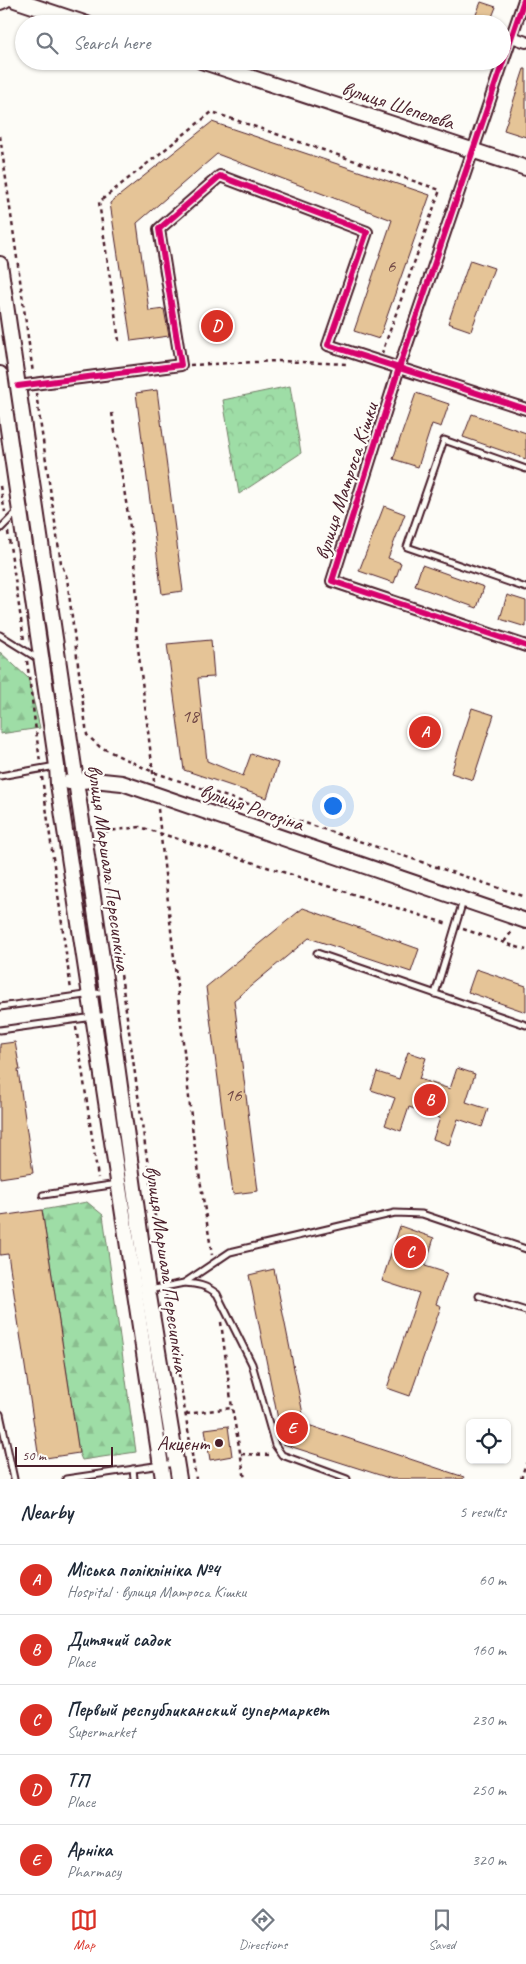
<!DOCTYPE html>
<meta charset="utf-8">
<style>
:root{--surface:#fff;--page:#f6f6f7;--text:#1f2937;--muted:#747a83;--line:#e0e1e3;--accent:#d93025}
body{margin:0;font-family:Caveat,sans-serif;background:var(--page);color:var(--text)}
.controls{position:absolute;right:15px;bottom:15px;display:grid;overflow:hidden;border-radius:8px;box-shadow:0 1px 4px #0004}
.controls button{width:45px;height:45px;display:grid;place-items:center;padding:0;border:0;border-bottom:1px solid var(--line);background:var(--surface);color:var(--text);font:25px sans-serif}
.scale{position:absolute;left:15px;bottom:12px;width:98px;box-sizing:border-box;padding-left:5px;border:2px solid #4a1f2b;border-top:0;font-size:14px;line-height:18px;white-space:nowrap;color:#4a1f2b;-webkit-text-stroke:4px #fdfcf7;paint-order:stroke}
.you{position:absolute;left:332px;top:805px;width:18px;height:18px;margin:-12px;border:4px solid #fff;border-radius:50%;background:#1a73e8;box-shadow:0 0 0 8px #1a73e833}
.badge{display:grid;place-items:center;width:32px;height:32px;border-radius:50%;background:var(--accent);color:#fff;font-size:16px;font-weight:700}
.pin{position:absolute;translate:-50% -50%;border:2px solid #fff;box-shadow:0 1px 5px #0006}
.list{margin:0;padding:0;list-style:none}
h2{display:flex;justify-content:space-between;align-items:center;height:65px;margin:0;padding:0 20px;font-size:21px}
h2 small{font-size:16px;font-weight:400;color:var(--muted)}
.list li{display:grid;grid-template-columns:32px 1fr auto;gap:15px;align-items:center;box-sizing:border-box;height:70px;padding:0 20px;border-top:1px solid var(--line)}
.list b{display:block;font-size:19px;white-space:nowrap}
.list p{margin:0;font-size:16px;white-space:nowrap;color:var(--muted)}
.list em{font-size:16px;font-style:normal;color:var(--muted)}
.icon{flex:none;width:28px;height:28px;fill:none;stroke:currentColor;stroke-width:2;stroke-linecap:round;stroke-linejoin:round}
.map{position:relative;flex:none;width:526px;height:1479px;overflow:hidden}
.search{position:absolute;background:var(--surface);box-shadow:0 1px 4px #0004;left:15px;right:15px;top:15px;height:55px;display:flex;align-items:center;gap:12px;box-sizing:border-box;padding:0 18px;border-radius:28px;color:var(--muted);font-size:19px}
.sheet{height:415px;background:var(--surface)}
nav{display:flex;justify-content:space-around;align-items:center;box-sizing:border-box;height:70px;border-top:1px solid var(--line);background:var(--surface);font-size:14px;color:var(--muted)}
nav a{display:grid;justify-items:center;gap:2px}
nav .on{color:var(--accent)}
.map>svg:first-child{display:block}
.forest{fill:url(#forest-firs);stroke:#747e68}
.park{fill:url(#park-crowns);stroke:#747e68}
.building{fill:#e5c497;stroke:#4a1f2b}
.lines{fill:none;stroke-linecap:round;stroke-linejoin:round}
.lane-casing{stroke:#4a1f2b;stroke-width:9}
.street-casing{stroke:#4a1f2b;stroke-width:14}
.secondary-casing{stroke:#4a1f2b;stroke-width:18}
.path{stroke:#4a1f2b;stroke-width:2.5;stroke-dasharray:4 4;stroke-linecap:butt}
.lane{stroke:#fdfcf7;stroke-width:5}
.street{stroke:#fdfcf7;stroke-width:10}
.secondary{stroke:#fdfcf7;stroke-width:14}
.cycleway-casing{stroke:#fdfcf7;stroke-width:9}
.cycleway{stroke:#d6006c;stroke-width:6}
.poi-dot{fill:#4a1f2b;stroke:#fdfcf7;stroke-width:2}
.labels{text-anchor:middle;dominant-baseline:central;stroke-width:4.5;stroke-linejoin:round;paint-order:stroke}
.number-label{font-size:19px;fill:#714846}
.street-label{font-size:21px;fill:#4a1f2b;stroke:#fdfcf7}
.poi-label{font-size:21px;fill:#4a1f2b;stroke:#fdfcf7;text-anchor:end}
</style>
<div class="map">
<svg width="526" height="1479" viewBox="0 0 526 1479">
<defs>
<pattern id="forest-firs" width="22" height="20" patternUnits="userSpaceOnUse" patternTransform="scale(1.25)"><rect width="22" height="20" fill="#9edda6"/><path d="M5 1l3.5 6h-7zM16 11l3.5 6h-7z" fill="#8abd8f"/></pattern>
<pattern id="park-crowns" width="20" height="18" patternUnits="userSpaceOnUse" patternTransform="scale(1.25)"><rect width="20" height="18" fill="#9edda6"/><path d="M2 6a3 3 0 1 1 6 0M12 15a3 3 0 1 1 6 0" fill="none" stroke="#8abd8f"/></pattern>
</defs>
<rect width="100%" height="100%" fill="#fdfcf7"/>
<filter id="ink" filterUnits="userSpaceOnUse"><feTurbulence type="fractalNoise" baseFrequency=".02" numOctaves="2"/><feDisplacementMap in="SourceGraphic" scale="10" xChannelSelector="R" yChannelSelector="G"/><feConvolveMatrix kernelMatrix="1 2 1 2 8 2 1 2 1" color-interpolation-filters="sRGB"/></filter>
<g filter="url(#ink)">
<g class="forest">
<polygon points="0,652 28,678 40,728 0,734"/>
<polygon points="87,1202 103,1215 136,1452 82,1460 79,1453 42,1210"/>
</g>
<polygon class="park" points="290,386 301,453 239,494 223,400"/>
<g class="building">
<polygon points="481,2 496,7 490,22 475,17"/>
<polygon points="524,69 526,69 526,137 504,130"/>
<polygon points="212,122 430,195 379,339 354,331 392,220 217,154 137,223 149,311 164,309 169,336 131,341 110,203"/>
<polygon points="470,260 494,268 471,331 448,323"/>
<polygon points="227,319 229,331 207,334 206,321"/>
<polygon points="157,390 183,591 162,594 136,393"/>
<polygon points="416,393 449,404 441,427 432,424 418,467 393,459"/>
<polygon points="472,414 526,433 526,459 463,437"/>
<polygon points="384,506 405,514 388,558 401,563 394,583 359,571"/>
<polygon points="422,565 484,587 477,608 415,586"/>
<polygon points="507,595 526,601 526,627 500,619"/>
<polygon points="211,640 214,677 198,678 207,761 243,776 251,754 278,763 267,798 184,770 167,644"/>
<polygon points="472,708 494,715 473,780 451,773"/>
<polygon points="303,908 419,949 411,972 309,938 234,1000 258,1191 233,1194 206,987"/>
<polygon points="476,969 526,986 526,1012 468,992"/>
<polygon points="15,1042 20,1070 18,1070 33,1173 0,1178 0,1044"/>
<polygon points="408,1052 426,1058 419,1079 450,1089 457,1068 475,1074 466,1102 488,1109 482,1127 458,1119 449,1145 433,1139 440,1118 409,1107 401,1131 385,1125 395,1098 371,1090 377,1072 399,1079"/>
<polygon points="42,1210 79,1453 39,1459 8,1254 0,1255 0,1216"/>
<polygon points="400,1226 434,1238 425,1266 447,1273 436,1304 441,1306 410,1396 387,1388 419,1293 382,1281"/>
<polygon points="274,1269 305,1424 464,1477 463,1479 392,1479 283,1444 249,1275"/>
<polygon points="228,1426 232,1456 210,1460 205,1429"/>
</g>
<g class="lines">
<defs>
<g id="lane">
<polyline points="526,469 444,440 407,547 526,588"/>
<polyline points="0,529 18,511"/>
<polyline points="0,635 40,660"/>
<polyline points="0,776 56,766"/>
<polyline points="317,953 526,1025"/>
<polyline points="435,994 463,901"/>
<polyline points="0,1007 106,992"/>
<polyline points="0,1030 108,1015"/>
<polyline points="43,1195 118,1184"/>
<path d="M184,1283C197,1284 206,1285 217,1294L252,1364L275,1445L282,1455L347,1479"/>
<polyline points="149,1290 184,1283 230,1252 395,1213 422,1214 526,1249"/>
<polyline points="479,1296 526,1311"/>
<polyline points="0,1414 14,1479"/>
<polyline points="133,1469 134,1479"/>
<polyline points="66,1479 175,1463"/>
</g>
<g id="street">
<polyline points="524,0 399,368 332,581 526,646"/>
<polyline points="512,37 526,42"/>
<polyline points="18,386 181,365 159,229 220,176 367,232 328,345 526,409"/>
</g>
<g id="secondary">
<polyline points="15,0 87,24"/>
<polyline points="0,2 5,0"/>
<polyline points="201,61 526,168"/>
<polyline points="0,264 107,992 148,1290 179,1479"/>
<polyline points="0,374 57,766 58,784 163,1479"/>
<polyline points="69,782 93,780 122,783 526,921"/>
</g>
</defs>
<use href="#lane" class="lane-casing"/>
<use href="#street" class="street-casing"/>
<use href="#secondary" class="secondary-casing"/>
<g class="path">
<polyline points="0,136 33,373"/>
<polyline points="119,341 99,202 212,112 440,190 382,353"/>
<polyline points="190,365 278,361 347,364"/>
<polyline points="36,393 61,563 67,578 87,735 100,747 153,772 526,897"/>
<polyline points="112,413 135,559 137,604 136,631 154,781"/>
<polyline points="0,486 5,512"/>
<polyline points="8,532 24,640"/>
<polyline points="27,661 40,762"/>
<polyline points="42,777 71,990"/>
<polyline points="158,809 193,1135 212,1255"/>
<polyline points="463,929 526,950"/>
<polyline points="504,942 513,930"/>
<polyline points="76,1027 98,1178"/>
<polyline points="164,1280 101,832 140,827 448,924"/>
<polyline points="166,1295 196,1479"/>
<polyline points="221,1322 232,1408 245,1479"/>
<polyline points="186,1414 231,1408"/>
<polyline points="241,1454 270,1455"/>
<polyline points="521,1479 526,1463"/>
</g>
<use href="#lane" class="lane"/>
<use href="#street" class="street"/>
<use href="#secondary" class="secondary"/>
<defs>
<g id="cycleway">
<polyline points="524,0 399,368 332,581 526,646"/>
<polyline points="18,386 181,365 159,229 220,176 367,232 328,345 526,409"/>
</g>
</defs>
<use href="#cycleway" class="cycleway-casing"/>
<use href="#cycleway" class="cycleway"/>
</g>
</g>
<circle class="poi-dot" cx="219" cy="1443" r="5"/>
<g class="labels">
<g class="number-label">
<text x="391" y="266">6</text>
<text x="190" y="716">18</text>
<text x="233" y="1095">16</text>
</g>
<g class="street-label">
<text transform="translate(398 105) rotate(18)">вулиця Шепелєва</text>
<text transform="translate(346 481) rotate(-72)">вулиця Матроса Кішки</text>
<text transform="translate(252 807) rotate(19)">вулиця Рогозіна</text>
<text transform="translate(109 868) rotate(82)">вулиця Маршала Пересипкіна</text>
<text transform="translate(167 1269) rotate(82)">вулиця Маршала Пересипкіна</text>
</g>
<g class="poi-label">
<text x="209" y="1443">Акцент</text>
</g>
</g>
</svg>
<div class="controls">
<button><svg class="icon" aria-label="locate" viewBox="0 0 24 24"><circle cx="12" cy="12" r="6"/><path d="M12 2v4M12 18v4M2 12h4M18 12h4"/></svg></button>
</div>
<div class="scale">50 m</div>
<div class="you"></div>
<div class="pin badge" style="left:425px;top:732px">A</div>
<div class="pin badge" style="left:430px;top:1100px">B</div>
<div class="pin badge" style="left:410px;top:1252px">C</div>
<div class="pin badge" style="left:217px;top:326px">D</div>
<div class="pin badge" style="left:292px;top:1428px">E</div>
<div class="search"><svg class="icon" aria-label="search" viewBox="0 0 24 24"><circle cx="10" cy="10" r="6"/><path d="M15 15l6 6"/></svg>Search here</div>
</div>
<section class="sheet">
<h2>Nearby<small>5 results</small></h2>
<ul class="list">
<li><span class="badge">A</span><div><b>Міська поліклініка №4</b><p>Hospital · вулиця Матроса Кішки</p></div><em>60 m</em></li>
<li><span class="badge">B</span><div><b>Дитячий садок</b><p>Place</p></div><em>160 m</em></li>
<li><span class="badge">C</span><div><b>Первый республиканский супермаркет</b><p>Supermarket</p></div><em>230 m</em></li>
<li><span class="badge">D</span><div><b>ТП</b><p>Place</p></div><em>250 m</em></li>
<li><span class="badge">E</span><div><b>Арніка</b><p>Pharmacy</p></div><em>320 m</em></li>
</ul>
</section>
<nav>
<a class="on"><svg class="icon" aria-label="map" viewBox="0 0 24 24"><path d="M3 6l6-2 6 2 6-2v14l-6 2-6-2-6 2zM9 4v14M15 6v14"/></svg>Map</a>
<a><svg class="icon" aria-label="directions" viewBox="0 0 24 24"><path d="M12 3l9 9-9 9-9-9zM9 14v-3h6M13 9l2 2-2 2"/></svg>Directions</a>
<a><svg class="icon" aria-label="saved" viewBox="0 0 24 24"><path d="M7 4h10v16l-5-4-5 4z"/></svg>Saved</a>
</nav>
